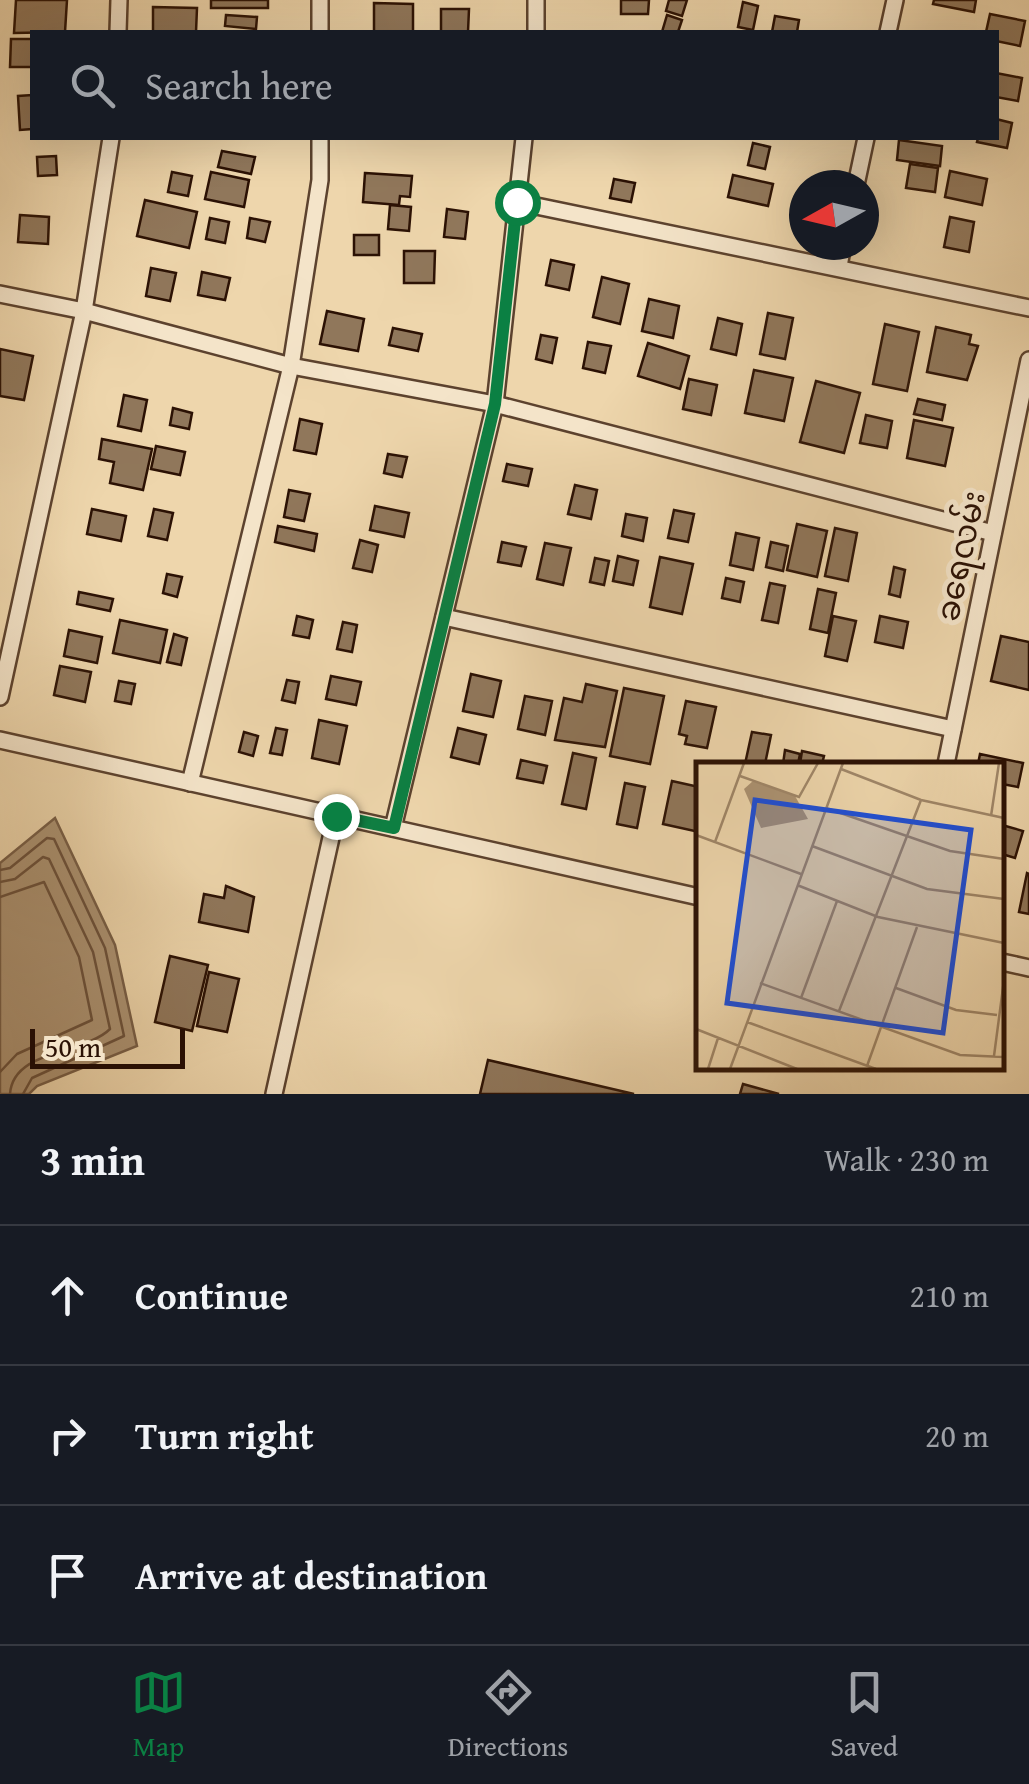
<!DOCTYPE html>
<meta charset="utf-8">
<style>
:root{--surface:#171b24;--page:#242831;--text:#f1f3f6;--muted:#9ea1a6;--line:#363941;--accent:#0b8043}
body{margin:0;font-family:"Gentium Book Plus","Noto Sans Myanmar",serif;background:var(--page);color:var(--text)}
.compass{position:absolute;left:789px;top:170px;width:90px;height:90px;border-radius:50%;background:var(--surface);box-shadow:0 10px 40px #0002;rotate:262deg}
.scale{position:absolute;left:30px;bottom:25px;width:155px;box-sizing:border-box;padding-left:10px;border:5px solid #2b1104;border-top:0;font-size:28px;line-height:35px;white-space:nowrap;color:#2b1104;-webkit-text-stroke:8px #f4e4c9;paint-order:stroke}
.stop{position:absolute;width:30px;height:30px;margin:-22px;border:8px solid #0b8043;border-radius:50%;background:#fff}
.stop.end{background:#0b8043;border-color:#fff;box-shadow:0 2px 10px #0008}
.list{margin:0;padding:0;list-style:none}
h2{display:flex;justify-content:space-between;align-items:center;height:130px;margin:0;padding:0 40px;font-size:42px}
h2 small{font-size:32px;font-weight:400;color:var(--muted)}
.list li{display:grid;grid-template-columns:65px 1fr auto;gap:30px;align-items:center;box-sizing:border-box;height:140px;padding:0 40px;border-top:2px solid var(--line)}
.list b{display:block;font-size:38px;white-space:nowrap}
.list em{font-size:32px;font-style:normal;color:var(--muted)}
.icon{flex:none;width:55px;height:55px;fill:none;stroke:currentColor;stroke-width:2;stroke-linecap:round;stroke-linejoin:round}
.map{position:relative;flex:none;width:1029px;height:1094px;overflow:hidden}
.search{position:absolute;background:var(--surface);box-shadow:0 10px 40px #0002;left:30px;right:30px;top:30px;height:110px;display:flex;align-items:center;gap:25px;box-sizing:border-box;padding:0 35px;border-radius:0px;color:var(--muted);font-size:38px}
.sheet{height:550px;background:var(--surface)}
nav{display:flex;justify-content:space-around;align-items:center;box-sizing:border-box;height:140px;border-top:2px solid var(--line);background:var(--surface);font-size:28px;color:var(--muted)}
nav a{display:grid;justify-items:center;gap:5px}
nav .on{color:var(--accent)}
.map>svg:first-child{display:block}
.water{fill:#ac9373;stroke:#785f47;stroke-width:2.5}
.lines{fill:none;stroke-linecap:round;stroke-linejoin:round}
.shore{stroke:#6c523c;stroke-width:2.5}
.building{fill:#90775b;stroke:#2b1104;stroke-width:2.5}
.street-casing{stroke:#5c422e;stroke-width:20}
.street{stroke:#f4e4c9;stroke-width:15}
.route{stroke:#0b8043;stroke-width:12}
.labels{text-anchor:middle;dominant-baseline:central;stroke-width:10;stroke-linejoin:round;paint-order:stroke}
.street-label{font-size:32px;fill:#2b1104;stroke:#f4e4c9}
.inset-road{fill:none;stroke:#a08769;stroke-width:2.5}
.view{fill:#1d4ed8;fill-opacity:0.15;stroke:#1d4ed8;stroke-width:5}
.inset-edge{fill:none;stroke:#2b1104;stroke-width:5}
</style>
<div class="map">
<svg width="1029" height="1094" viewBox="0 0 1029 1094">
<rect width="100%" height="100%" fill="#eed6ac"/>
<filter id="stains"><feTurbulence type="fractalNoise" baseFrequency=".002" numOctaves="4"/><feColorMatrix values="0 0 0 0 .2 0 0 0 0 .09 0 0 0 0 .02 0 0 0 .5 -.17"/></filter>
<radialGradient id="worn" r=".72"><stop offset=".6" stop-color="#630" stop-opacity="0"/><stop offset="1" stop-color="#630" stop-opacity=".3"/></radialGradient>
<polygon class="water" points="55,818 115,945 137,1046 37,1086 29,1094 0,1094 0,863"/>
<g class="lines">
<g class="shore">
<polyline points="0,870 10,868 47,838 54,839 105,948 124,1036 32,1078 23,1094"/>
<path d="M0,882L15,879L43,857L49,859L93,952L110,1029C85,1054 13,1049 10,1094"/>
<polyline points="0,897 44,882 79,957 92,1020 17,1054 0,1072"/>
</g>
</g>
<g class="building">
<polygon points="16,0 67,0 65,32 14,33"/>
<rect x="211" y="0" width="57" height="8"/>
<polygon points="621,0 649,0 648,14 621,14"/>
<polygon points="669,0 687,0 682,16 666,11"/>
<polygon points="934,0 976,0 974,12 933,4"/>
<polygon points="743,2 758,6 753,30 738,27"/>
<polygon points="374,3 413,4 413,32 374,32"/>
<polygon points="153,7 197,8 196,32 153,32"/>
<polygon points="441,9 469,9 468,32 441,32"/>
<polygon points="990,14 1025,21 1020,46 996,41 996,32 986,32"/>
<polygon points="226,15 257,17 256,29 225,26"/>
<polygon points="667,15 682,20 678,32 662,32"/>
<polygon points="775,16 799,20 797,32 772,32"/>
<polygon points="11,39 32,39 32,67 10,67"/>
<polygon points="996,73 1022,78 1018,101 996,97"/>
<polygon points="32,95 32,129 20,130 18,96"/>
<polygon points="996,119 1012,123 1007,148 977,142 978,138 996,138"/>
<polygon points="899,140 942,146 940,166 897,160"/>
<polygon points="753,143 770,147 765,169 748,165"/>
<polygon points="222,151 255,157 251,174 218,167"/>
<polygon points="56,156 57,175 38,176 37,157"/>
<polygon points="910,164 938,168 935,192 906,188"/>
<polygon points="950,171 987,179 982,205 945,197"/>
<polygon points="172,172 192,176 188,196 168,192"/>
<polygon points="211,172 249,180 244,207 205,199"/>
<polygon points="365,173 412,176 410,197 400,196 399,205 363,202"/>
<polygon points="733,175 773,184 768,206 728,197"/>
<polygon points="614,179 635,183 631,202 610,198"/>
<polygon points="145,200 197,212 189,248 137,236"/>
<polygon points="390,205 411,207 409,231 388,229"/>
<polygon points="447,209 468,212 465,239 444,237"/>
<polygon points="20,215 49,217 48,244 18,242"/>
<polygon points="950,217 974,222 969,252 944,247"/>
<polygon points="210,218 229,222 225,243 206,239"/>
<polygon points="250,218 270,222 265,242 247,238"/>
<rect x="354" y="235" width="25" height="20"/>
<polygon points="404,251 435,251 434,283 404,283"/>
<polygon points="551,260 574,265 569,290 546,285"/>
<polygon points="151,268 176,273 170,301 146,296"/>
<polygon points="202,272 230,278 225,300 198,295"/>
<polygon points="602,277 629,284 620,324 593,317"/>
<polygon points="649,299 679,306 673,338 642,331"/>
<polygon points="327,311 364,319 358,351 320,344"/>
<polygon points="768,313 793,318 785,359 760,354"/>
<polygon points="718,318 742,324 736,355 711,349"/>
<polygon points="885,324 919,332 907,391 873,384"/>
<polygon points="936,327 971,335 969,344 978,346 967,380 927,372"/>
<polygon points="393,328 422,334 418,351 389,345"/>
<polygon points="541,335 557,338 552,363 536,359"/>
<polygon points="588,342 611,346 605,373 583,368"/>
<polygon points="648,343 689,356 680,389 638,376"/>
<polygon points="0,349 33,356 24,400 0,396"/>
<polygon points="754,370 793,378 784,421 745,413"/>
<polygon points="689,379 717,385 711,415 683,409"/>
<polygon points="816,381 860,393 844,453 800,442"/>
<polygon points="124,395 147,400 141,431 118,426"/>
<polygon points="918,399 945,405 942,420 914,414"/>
<polygon points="173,408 192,413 189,429 170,425"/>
<polygon points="866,415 892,421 887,448 860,443"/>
<polygon points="300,419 322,424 316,454 294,450"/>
<polygon points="914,420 953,428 945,466 907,458"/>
<polygon points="102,439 152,449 143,490 110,483 114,462 99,459"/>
<polygon points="156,446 185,452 180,475 151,469"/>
<polygon points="388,454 407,457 402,477 384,473"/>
<polygon points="507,464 532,469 528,486 503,481"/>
<polygon points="575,485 597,490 591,519 568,514"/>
<polygon points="289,490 310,494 304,521 284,517"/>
<polygon points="375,506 409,513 404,537 370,530"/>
<polygon points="92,509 126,516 121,541 87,534"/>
<polygon points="154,509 173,513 167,540 148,536"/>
<polygon points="674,510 694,514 688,542 668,538"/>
<polygon points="626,514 647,518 643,541 622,536"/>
<polygon points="797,524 827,531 817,577 787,570"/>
<polygon points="278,526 317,534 314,551 275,542"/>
<polygon points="835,528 857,533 848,581 825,576"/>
<polygon points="736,533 759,538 753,570 730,565"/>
<polygon points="360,540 378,545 372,572 353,568"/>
<polygon points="502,542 526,547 521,566 498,562"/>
<polygon points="771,542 788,546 783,571 766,567"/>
<polygon points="545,543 571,548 563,585 537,579"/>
<polygon points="618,556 638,561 633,585 613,581"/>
<polygon points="660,557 693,564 682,614 650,607"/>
<polygon points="595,558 609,561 604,585 590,582"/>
<polygon points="894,567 905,570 900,597 889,594"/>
<polygon points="167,574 182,577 177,597 163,593"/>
<polygon points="726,578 744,582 740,602 722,598"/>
<polygon points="770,583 785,586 778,623 762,620"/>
<polygon points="818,589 836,593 828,633 810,629"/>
<polygon points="79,592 113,599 110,611 77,604"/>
<polygon points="297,616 313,620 309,638 293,635"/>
<polygon points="833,616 856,621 847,661 825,656"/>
<polygon points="880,616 908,622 903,648 875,642"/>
<polygon points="120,620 167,630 160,663 113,653"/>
<polygon points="343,622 357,625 352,652 337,649"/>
<polygon points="69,630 102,637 97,663 64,656"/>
<polygon points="174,634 187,638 181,665 167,662"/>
<polygon points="1001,636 1029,642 1029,690 991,681"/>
<polygon points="60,666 91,672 85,702 54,695"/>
<polygon points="471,674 501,681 493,717 463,711"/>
<polygon points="331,676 361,682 356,705 326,699"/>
<polygon points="287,680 299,682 295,703 282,700"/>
<polygon points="119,681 135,684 131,704 115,701"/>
<polygon points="586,684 617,691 605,747 555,740 564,698 582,702"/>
<polygon points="624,688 664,696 650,764 610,756"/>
<polygon points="525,696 552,701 545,735 518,729"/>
<polygon points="686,701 716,707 707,748 685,744 687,736 679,734"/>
<polygon points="319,720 347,726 339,764 312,758"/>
<polygon points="276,728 287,730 282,755 270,753"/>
<polygon points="458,728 486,735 479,764 451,757"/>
<polygon points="244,732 258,736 253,756 239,752"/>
<polygon points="752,732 771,735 765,764 745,764"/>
<polygon points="785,750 800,754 798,764 783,764"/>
<polygon points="802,751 824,756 822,764 800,764"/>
<polygon points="573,753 596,758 586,809 562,804"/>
<polygon points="980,754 1023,763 1018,787 1002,784 1002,764 978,764"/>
<polygon points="521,760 547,766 543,783 517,778"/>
<polygon points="672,781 699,787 699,832 663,824"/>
<polygon points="625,783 645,787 637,828 617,824"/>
<polygon points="1002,825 1023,831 1015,858 1002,854"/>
<polygon points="1027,873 1029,874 1029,914 1019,912"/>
<polygon points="226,886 254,897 248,932 199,922 204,894 224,898"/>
<polygon points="170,956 208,965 192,1031 155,1022"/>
<polygon points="209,972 239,979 227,1032 197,1026"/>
<polygon points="488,1060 634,1094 480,1094"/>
<polygon points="743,1084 779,1094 740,1094"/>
</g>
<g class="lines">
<defs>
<g id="street">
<polyline points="320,0 320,32"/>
<polyline points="118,32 119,0"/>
<polyline points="536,32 536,0"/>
<polyline points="888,32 895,0"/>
<polyline points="856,185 866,138"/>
<polyline points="517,202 1029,308"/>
<polyline points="839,266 843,245"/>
<polyline points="0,294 84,311 291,366 495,404 993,533"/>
<polyline points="444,617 953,729"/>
<polyline points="0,697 84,311 111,138"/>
<polyline points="0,740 699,897"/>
<polyline points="946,764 1029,360"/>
<polyline points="190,783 291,366 320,180 320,138"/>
<polyline points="393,828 495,404 524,138"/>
<polyline points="1002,962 1029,968"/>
<polyline points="274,1094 336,815"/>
</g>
</defs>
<use href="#street" class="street-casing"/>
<use href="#street" class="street"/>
</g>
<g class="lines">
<polyline class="route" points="336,816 394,828 495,404 517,202"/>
</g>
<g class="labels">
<g class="street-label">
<text transform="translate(960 556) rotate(-78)">ခရေလမ်း</text>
</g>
</g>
<g transform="translate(696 762)">
<rect width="308" height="308" fill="#eed6ac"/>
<path d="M57,19L99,34L112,57L65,66L48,27Z" fill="#ac9373"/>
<path class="inset-road" d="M145,7L225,38L308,56M44,14L103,35L122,1M130,46L254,89L308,97M295,54L303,1M0,73L105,112M19,80L48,1M116,84L231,127L308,137M101,123L182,155L308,181M64,221L264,293L308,295M200,226L260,248L301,253M105,236L141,139M143,249L225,38M51,260L180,307M0,267L101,307M298,294L308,218M171,304L221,165M12,307L22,276M34,307L147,1"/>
<path class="view" d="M59,38L275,68L247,271L31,241Z"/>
<rect width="308" height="308" class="inset-edge"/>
</g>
<rect width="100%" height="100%" filter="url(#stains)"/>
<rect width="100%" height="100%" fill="url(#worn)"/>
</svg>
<svg class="compass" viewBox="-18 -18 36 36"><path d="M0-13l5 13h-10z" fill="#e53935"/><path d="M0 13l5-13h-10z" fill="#9ea1a6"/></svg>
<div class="scale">50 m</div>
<div class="stop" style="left:517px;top:202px"></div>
<div class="stop end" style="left:336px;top:816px"></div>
<div class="search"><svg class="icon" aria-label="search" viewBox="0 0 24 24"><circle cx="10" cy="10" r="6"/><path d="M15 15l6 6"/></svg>Search here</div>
</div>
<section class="sheet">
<h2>3 min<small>Walk · 230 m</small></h2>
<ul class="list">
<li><svg class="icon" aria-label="ahead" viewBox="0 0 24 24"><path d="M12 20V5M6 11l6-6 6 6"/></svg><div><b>Continue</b></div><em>210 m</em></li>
<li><svg class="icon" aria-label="right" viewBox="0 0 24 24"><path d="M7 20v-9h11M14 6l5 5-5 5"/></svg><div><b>Turn right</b></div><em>20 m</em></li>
<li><svg class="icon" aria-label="arrive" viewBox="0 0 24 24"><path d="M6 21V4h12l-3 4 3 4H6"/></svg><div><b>Arrive at destination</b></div></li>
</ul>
</section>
<nav>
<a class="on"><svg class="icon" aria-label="map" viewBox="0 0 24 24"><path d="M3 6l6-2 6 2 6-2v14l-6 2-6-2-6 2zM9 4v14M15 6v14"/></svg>Map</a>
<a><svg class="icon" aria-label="directions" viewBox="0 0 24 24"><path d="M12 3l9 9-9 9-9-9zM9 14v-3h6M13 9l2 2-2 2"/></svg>Directions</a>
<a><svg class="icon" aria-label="saved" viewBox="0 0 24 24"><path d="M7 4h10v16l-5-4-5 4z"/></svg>Saved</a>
</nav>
